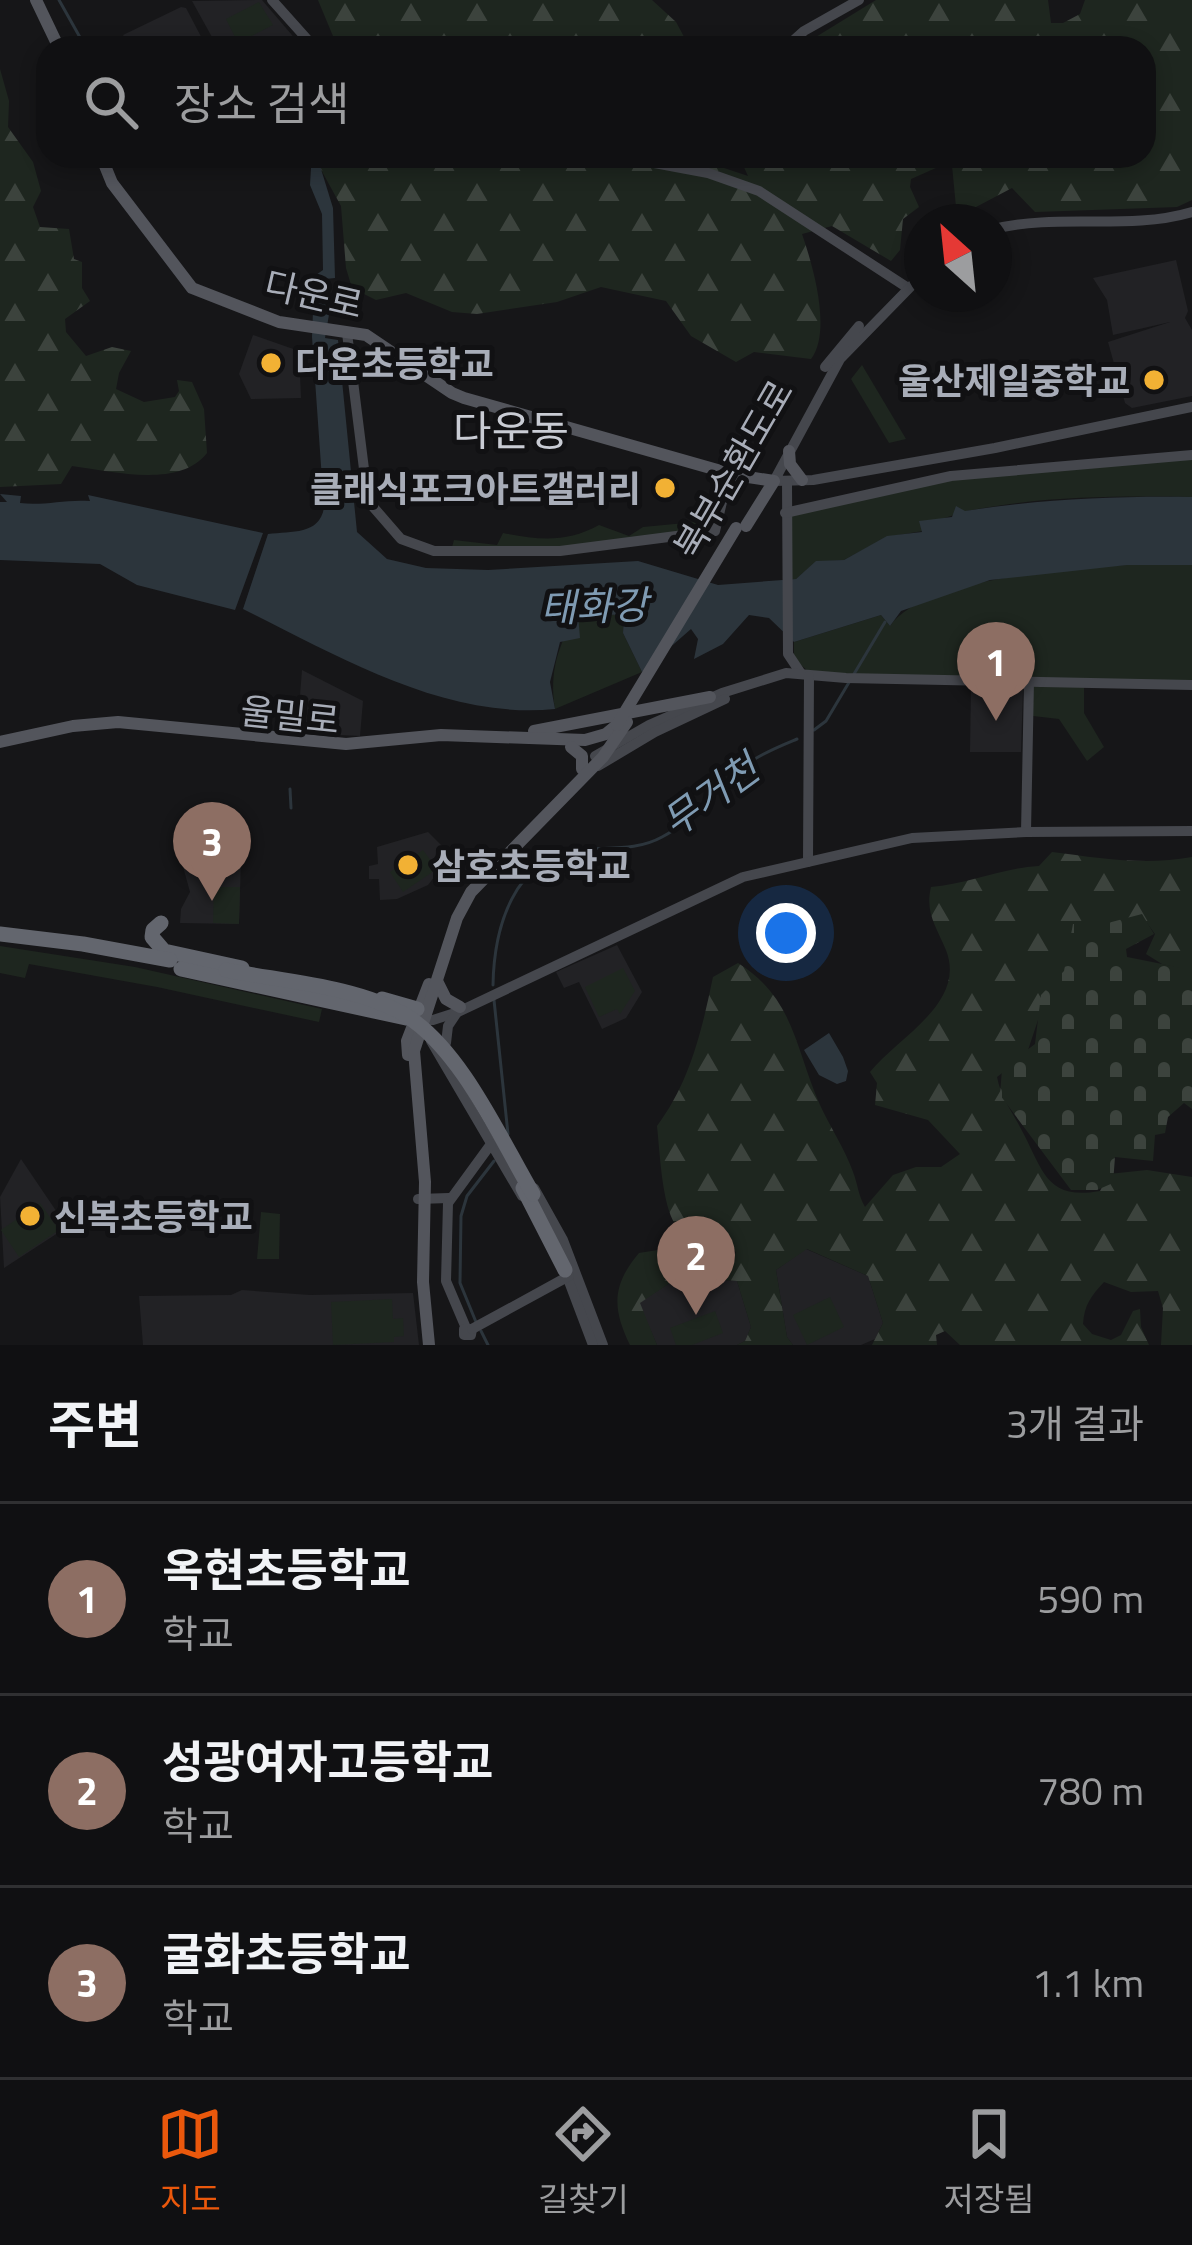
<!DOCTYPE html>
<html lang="ko">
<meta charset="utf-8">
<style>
:root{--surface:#101012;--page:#1e1e20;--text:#f1f3f6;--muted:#9c9d9f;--line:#303032;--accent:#ea580c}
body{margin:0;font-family:"Titillium Web","Noto Sans KR",sans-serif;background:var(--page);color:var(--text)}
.compass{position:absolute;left:904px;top:204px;width:108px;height:108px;border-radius:50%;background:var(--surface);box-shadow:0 6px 18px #0003;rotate:333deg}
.you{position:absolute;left:786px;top:933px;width:42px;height:42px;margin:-30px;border:9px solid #fff;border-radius:50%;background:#1a73e8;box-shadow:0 0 0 18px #1a73e833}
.badge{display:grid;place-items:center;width:78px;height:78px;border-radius:50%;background:var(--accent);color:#fff;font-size:39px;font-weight:700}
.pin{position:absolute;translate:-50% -99px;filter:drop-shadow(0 3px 6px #0008)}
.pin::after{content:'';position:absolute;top:63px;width:42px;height:36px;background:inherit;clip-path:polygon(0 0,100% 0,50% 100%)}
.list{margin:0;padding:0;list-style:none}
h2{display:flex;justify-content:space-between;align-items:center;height:156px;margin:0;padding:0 48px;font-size:51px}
h2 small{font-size:39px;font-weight:400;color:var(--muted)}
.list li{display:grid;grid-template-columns:78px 1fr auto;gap:36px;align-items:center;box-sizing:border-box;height:192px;padding:0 48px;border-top:3px solid var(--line)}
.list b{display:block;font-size:45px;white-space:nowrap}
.list p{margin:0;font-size:39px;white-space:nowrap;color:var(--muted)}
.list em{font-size:39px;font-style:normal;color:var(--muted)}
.icon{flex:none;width:66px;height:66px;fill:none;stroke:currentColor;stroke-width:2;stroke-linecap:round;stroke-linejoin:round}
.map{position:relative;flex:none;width:1192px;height:1345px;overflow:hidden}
.search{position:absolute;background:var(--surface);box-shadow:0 6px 18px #0003;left:36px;right:36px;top:36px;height:132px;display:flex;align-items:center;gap:30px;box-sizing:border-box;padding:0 42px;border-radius:36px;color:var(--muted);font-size:45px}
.sheet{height:732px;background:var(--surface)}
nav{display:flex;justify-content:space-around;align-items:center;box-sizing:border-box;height:168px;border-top:3px solid var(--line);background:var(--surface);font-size:33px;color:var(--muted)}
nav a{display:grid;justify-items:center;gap:6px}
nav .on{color:var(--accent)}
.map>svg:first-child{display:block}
.built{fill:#222225}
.forest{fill:url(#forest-firs)}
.cemetery{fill:url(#cemetery-stones)}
.park{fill:#1e261f}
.water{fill:#2c353c}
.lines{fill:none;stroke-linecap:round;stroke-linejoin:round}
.stream{stroke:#2c353c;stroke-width:3}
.secondary{stroke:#45474d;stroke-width:10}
.primary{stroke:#53555c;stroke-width:12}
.highway{stroke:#63666e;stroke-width:15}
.primary-bridge{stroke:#53555c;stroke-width:12}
.highway-bridge{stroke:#63666e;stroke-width:15}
.poi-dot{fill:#f2b134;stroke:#111113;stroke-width:4.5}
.labels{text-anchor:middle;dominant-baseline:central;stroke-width:10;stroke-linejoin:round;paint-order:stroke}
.street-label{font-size:36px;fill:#a8adb8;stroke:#111113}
.poi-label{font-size:36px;font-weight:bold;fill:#a8adb8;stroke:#111113;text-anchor:start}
.water-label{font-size:39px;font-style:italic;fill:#7f9bb3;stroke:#111113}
.quarter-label{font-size:42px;fill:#c9ccd4;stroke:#111113}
</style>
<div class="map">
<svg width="1192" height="1345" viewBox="0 0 1192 1345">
<defs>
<pattern id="forest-firs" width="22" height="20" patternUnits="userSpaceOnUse" patternTransform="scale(3)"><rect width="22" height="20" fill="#1e261f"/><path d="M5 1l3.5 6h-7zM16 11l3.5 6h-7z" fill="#3c433d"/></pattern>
<pattern id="cemetery-stones" width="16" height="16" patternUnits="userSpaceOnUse" patternTransform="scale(3)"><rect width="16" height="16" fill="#1e261f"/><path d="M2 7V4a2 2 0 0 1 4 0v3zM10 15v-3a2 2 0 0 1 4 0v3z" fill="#3c433d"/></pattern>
</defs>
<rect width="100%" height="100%" fill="#161618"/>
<g class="built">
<polygon points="262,0 303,48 218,48 192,1"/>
<polygon points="181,7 186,8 207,48 130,48 123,35"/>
<polygon points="1176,260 1188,311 1185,318 1192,330 1192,396 1132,408 1125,403 1108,342 1170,322 1113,335 1107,300 1093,278"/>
<polygon points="253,335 299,351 301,398 251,399 239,374"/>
<polygon points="302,670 363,701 360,736 297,733"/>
<polygon points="971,687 1023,690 1021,752 970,752"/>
<polygon points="428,832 451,855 428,885 397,899 380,900 379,879 369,879 369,866 378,864 377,847"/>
<polygon points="216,841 226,841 241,860 239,924 180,923 181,909 190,892 182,863 216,864"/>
<polygon points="617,945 642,992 626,1018 602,1029 579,982 564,988 556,972"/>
<polygon points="21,1159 67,1227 4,1268 0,1197"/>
<polygon points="806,1249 868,1276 883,1323 875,1339 861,1345 793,1345 787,1337 776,1270"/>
<polygon points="679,1277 737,1281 751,1327 745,1341 737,1345 657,1345 639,1303"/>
<polygon points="242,1290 310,1295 413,1293 419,1345 143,1345 139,1296 231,1295"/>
</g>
<g class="forest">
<polygon points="318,0 652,0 676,22 690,48 338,48"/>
<path d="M876,0H1048L1051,23H1063L1080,14L1085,0H1192V200L1177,207L1035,212L1012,188L957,217L952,165L947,163L911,179L910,187L919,207L903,219L900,250L891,261L832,226L802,234C813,266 832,331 811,359L754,352L736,362L691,336L666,301L601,287L557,302L477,314L452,312L406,293L376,300L352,288L346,268L341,206L319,166L327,156H704L700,160L748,176L739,156H1144V48H798Z"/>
<path d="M0,69L9,101L8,127L33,162L41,191L33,207L40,227L69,229L74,259L82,262V288L90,301L65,319L66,332L86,356L112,347L131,351L119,373L116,389L144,402L175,397L179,391L177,380L192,382L204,409L207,453C179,489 112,471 72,466L61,484L0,487Z"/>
<path d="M1052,852C1099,858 1145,866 1192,857V971L1162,964L1146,954L1155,934L1147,923L1076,925L1066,973L1042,1008L1027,1053L997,1077C1001,1098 1012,1111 1021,1129C1043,1169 1045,1201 1100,1191L1109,1174L1147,1170L1192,1177V1345H1161L1163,1308L1158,1291L1131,1292L1104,1282C1091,1296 1084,1305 1083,1324L1092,1334L1111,1340L1121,1335L1133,1311L1140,1309L1141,1327L1149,1345H960L945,1331L936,1335L937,1345H872L883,1323L868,1276L807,1249L776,1270L787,1337L793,1345H737L745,1341L751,1327L737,1281L679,1277L640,1303L657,1345H630C612,1308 612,1285 639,1253L671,1248L733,1260L736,1252C720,1241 698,1240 681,1230C662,1218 660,1150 657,1126C690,1082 702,1030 713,977L738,963C795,999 795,1049 820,1105C830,1127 845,1149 853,1172C858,1185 858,1195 865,1207L893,1175L916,1167H941L960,1154L928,1120L875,1105L877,1083L870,1072C897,1038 967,1003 946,950C936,926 925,913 931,887C968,884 1002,868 1039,866Z"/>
</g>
<polygon class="cemetery" points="1142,914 1154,934 1126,949 1127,957 1192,970 1192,1109 1184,1103 1168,1117 1165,1133 1155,1135 1153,1161 1115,1157 1113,1183 1097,1190 1071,1190 1000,1095 1002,1069 1035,1044 1041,995 1064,971 1073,924 1104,924"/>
<g class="park">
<polygon points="259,2 273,25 238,43 226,19"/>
<polygon points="862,365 906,439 889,443 851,379"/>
<path d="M1192,457V497C1118,496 1045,496 972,510C957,513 942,520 926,523L923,531L887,537L844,560L816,562L796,579H788L790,516L959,477Z"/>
<path d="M706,521L705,528L555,551H451L454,540L497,545L503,533C539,540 566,543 599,525L629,536L643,527Z"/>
<path d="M1157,563L1192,565V682L810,673L794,659V642L881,615L890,626C926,574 1095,567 1157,563Z"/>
<path d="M577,614L624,615L623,633L642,672L555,709C549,672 558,645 577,614Z"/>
<polygon points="1084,686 1084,713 1104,747 1087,761 1059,719 1033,716 1032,687"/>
<polygon points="423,850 437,869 403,892 390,872"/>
<polygon points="214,887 240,887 239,924 213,923"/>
<polygon points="0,946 135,967 322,1009 319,1022 157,987 29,964 25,978 0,973"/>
<polygon points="623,968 635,991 620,1014 617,1009 599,1017 585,987"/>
<polygon points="40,1203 59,1230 19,1257 1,1230"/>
<polygon points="261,1212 280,1214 279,1259 257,1259"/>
<polygon points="830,1297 844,1327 807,1345 793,1315"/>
<polygon points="392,1299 393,1319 403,1318 404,1336 394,1337 394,1342 333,1345 331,1302"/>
<polygon points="715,1311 723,1333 692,1345 676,1345 670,1328"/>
</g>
<g class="water">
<path d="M295,156H317L333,208L335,278L325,279L326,297H332L325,338L338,340L357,532L387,559L426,568L488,570L638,561L718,585L796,579L816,561L844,560L887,536L922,532L919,521L952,517L956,506L965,511C1041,499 1115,496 1192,497V565H1127L990,580L901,611L890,626L881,615L794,642L769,618L749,615L723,644L694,659L698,639L691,629L642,672L623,633L624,615L578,614L580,638L560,642L550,682L555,709C445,720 338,656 243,609L268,534C292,531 319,535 324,508L312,337L313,311L321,298L318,293L325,295L323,278L313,277L323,270L322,214L310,185L311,168Z"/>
<path d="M0,494L21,496L20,503C44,506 65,499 90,501L88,495L263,533L235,610L137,585L100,564L0,560V502H7Z"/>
<polygon points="829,1033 843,1057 848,1071 846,1081 837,1084 819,1075 804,1050"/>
</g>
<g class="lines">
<g class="stream">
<polyline points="59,0 86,48"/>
<polyline points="814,730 826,721 885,622"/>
<polyline points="290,789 291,808"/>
<path d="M493,985C494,929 513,857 580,850C608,847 637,851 662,837C696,819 717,786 747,764C762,753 780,746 797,739"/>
<polyline points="494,1000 508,1134"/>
<polyline points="476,1322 460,1283 461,1216 467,1196 494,1161"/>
<polyline points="481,1331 488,1345"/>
</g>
<g class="secondary">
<polyline points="272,0 315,48"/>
<polyline points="785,48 804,31 859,0"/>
<polyline points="617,156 708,173 759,191 908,288"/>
<path d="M994,229C1059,213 1128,231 1192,212"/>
<polyline points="922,275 840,359 774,481 813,480 995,448 1192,407"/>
<polyline points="347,333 368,501 401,539 434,551 560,551 715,531 729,473"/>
<polyline points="825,367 859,326"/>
<polyline points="787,482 788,654 800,672"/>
<polyline points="785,513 951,476 1192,455"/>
<polyline points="595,756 649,725 722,693 786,673 846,678 1192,685"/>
<polyline points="598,766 655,732 725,699"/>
<polyline points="1026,832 1029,681"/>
<polyline points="808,862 809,676"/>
<polyline points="416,1020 433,1020 458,1012 743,877 912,838 1026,832 1192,831"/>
<polyline points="431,1041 522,1196"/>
<polyline points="446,1043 448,1026 456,1014"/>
<polyline points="534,1188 563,1240 603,1345"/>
<polyline points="418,1199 449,1198"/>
<polyline points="562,1263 593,1345"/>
<polyline points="466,1328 446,1281 448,1203 491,1144"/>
<polygon points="464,1329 472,1329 471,1335 464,1335"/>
<polyline points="472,1329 569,1276"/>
</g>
<g class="primary">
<polyline points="36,0 59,48"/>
<polyline points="101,156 112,183 192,288 279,322 366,335 452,393 464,398 735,475 774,481 746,526"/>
<polyline points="789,451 790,464 802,480"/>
<polyline points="534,731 710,697"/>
<polyline points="0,742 73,726 118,722 346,744 441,735 585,740 606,734 617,725"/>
<polyline points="571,747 582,756 582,769"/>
<polyline points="438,983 446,999 460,1007"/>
<polyline points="408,1055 407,1041 429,984"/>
<polyline points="429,1345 423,1282 425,1182 414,1051 457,918 471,892 603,757 627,722"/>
</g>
<g class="highway">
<polyline points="161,923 153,930 152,937 164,951 242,968"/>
<polyline points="0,934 83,944 170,960"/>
<polyline points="181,969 406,1018"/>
<polyline points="382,999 417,1009"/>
<polyline points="523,1188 565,1270"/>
</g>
<polyline class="primary-bridge" points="617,725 736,528"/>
<path class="highway-bridge" d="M226,970C280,981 358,986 405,1015C461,1049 500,1138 533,1194"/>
</g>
<g class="poi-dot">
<circle cx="271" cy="363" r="12"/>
<circle cx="1154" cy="380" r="12"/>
<circle cx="665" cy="488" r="12"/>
<circle cx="408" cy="865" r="12"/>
<circle cx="30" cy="1216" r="12"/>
</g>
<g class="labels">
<g class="street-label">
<text transform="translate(314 294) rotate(13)">다운로</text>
<text transform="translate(733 469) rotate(-60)">북부순환도로</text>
<text transform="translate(290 715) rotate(6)">울밀로</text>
</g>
<g class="poi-label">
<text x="295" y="363">다운초등학교</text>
<text x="1130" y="380" text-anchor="end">울산제일중학교</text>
<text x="641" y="488" text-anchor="end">클래식포크아트갤러리</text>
<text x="432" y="865">삼호초등학교</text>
<text x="54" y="1216">신복초등학교</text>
</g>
<g class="water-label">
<text transform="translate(594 606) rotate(-2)">태화강</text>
<text transform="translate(710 795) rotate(-36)">무거천</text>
</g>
<g class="quarter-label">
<text x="511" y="430">다운동</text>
</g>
</g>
</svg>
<svg class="compass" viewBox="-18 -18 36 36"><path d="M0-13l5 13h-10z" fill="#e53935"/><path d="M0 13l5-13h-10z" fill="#9c9d9f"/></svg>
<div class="you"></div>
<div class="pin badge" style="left:996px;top:721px;background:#8d6e63">1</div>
<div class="pin badge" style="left:696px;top:1315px;background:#8d6e63">2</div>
<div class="pin badge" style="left:212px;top:901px;background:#8d6e63">3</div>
<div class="search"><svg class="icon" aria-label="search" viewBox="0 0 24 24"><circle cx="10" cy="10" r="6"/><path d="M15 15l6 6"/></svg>장소 검색</div>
</div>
<section class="sheet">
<h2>주변<small>3개 결과</small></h2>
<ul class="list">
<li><span class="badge" style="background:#8d6e63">1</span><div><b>옥현초등학교</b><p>학교</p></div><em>590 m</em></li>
<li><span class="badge" style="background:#8d6e63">2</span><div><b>성광여자고등학교</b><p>학교</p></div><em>780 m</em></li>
<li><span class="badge" style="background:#8d6e63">3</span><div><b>굴화초등학교</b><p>학교</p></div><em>1.1 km</em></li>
</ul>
</section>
<nav>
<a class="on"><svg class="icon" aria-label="map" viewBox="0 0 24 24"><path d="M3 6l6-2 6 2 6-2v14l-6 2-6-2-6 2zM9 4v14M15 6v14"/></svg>지도</a>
<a><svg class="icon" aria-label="directions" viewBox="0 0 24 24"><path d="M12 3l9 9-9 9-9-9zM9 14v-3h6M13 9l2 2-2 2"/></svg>길찾기</a>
<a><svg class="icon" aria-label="saved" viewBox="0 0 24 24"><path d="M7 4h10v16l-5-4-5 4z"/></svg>저장됨</a>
</nav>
